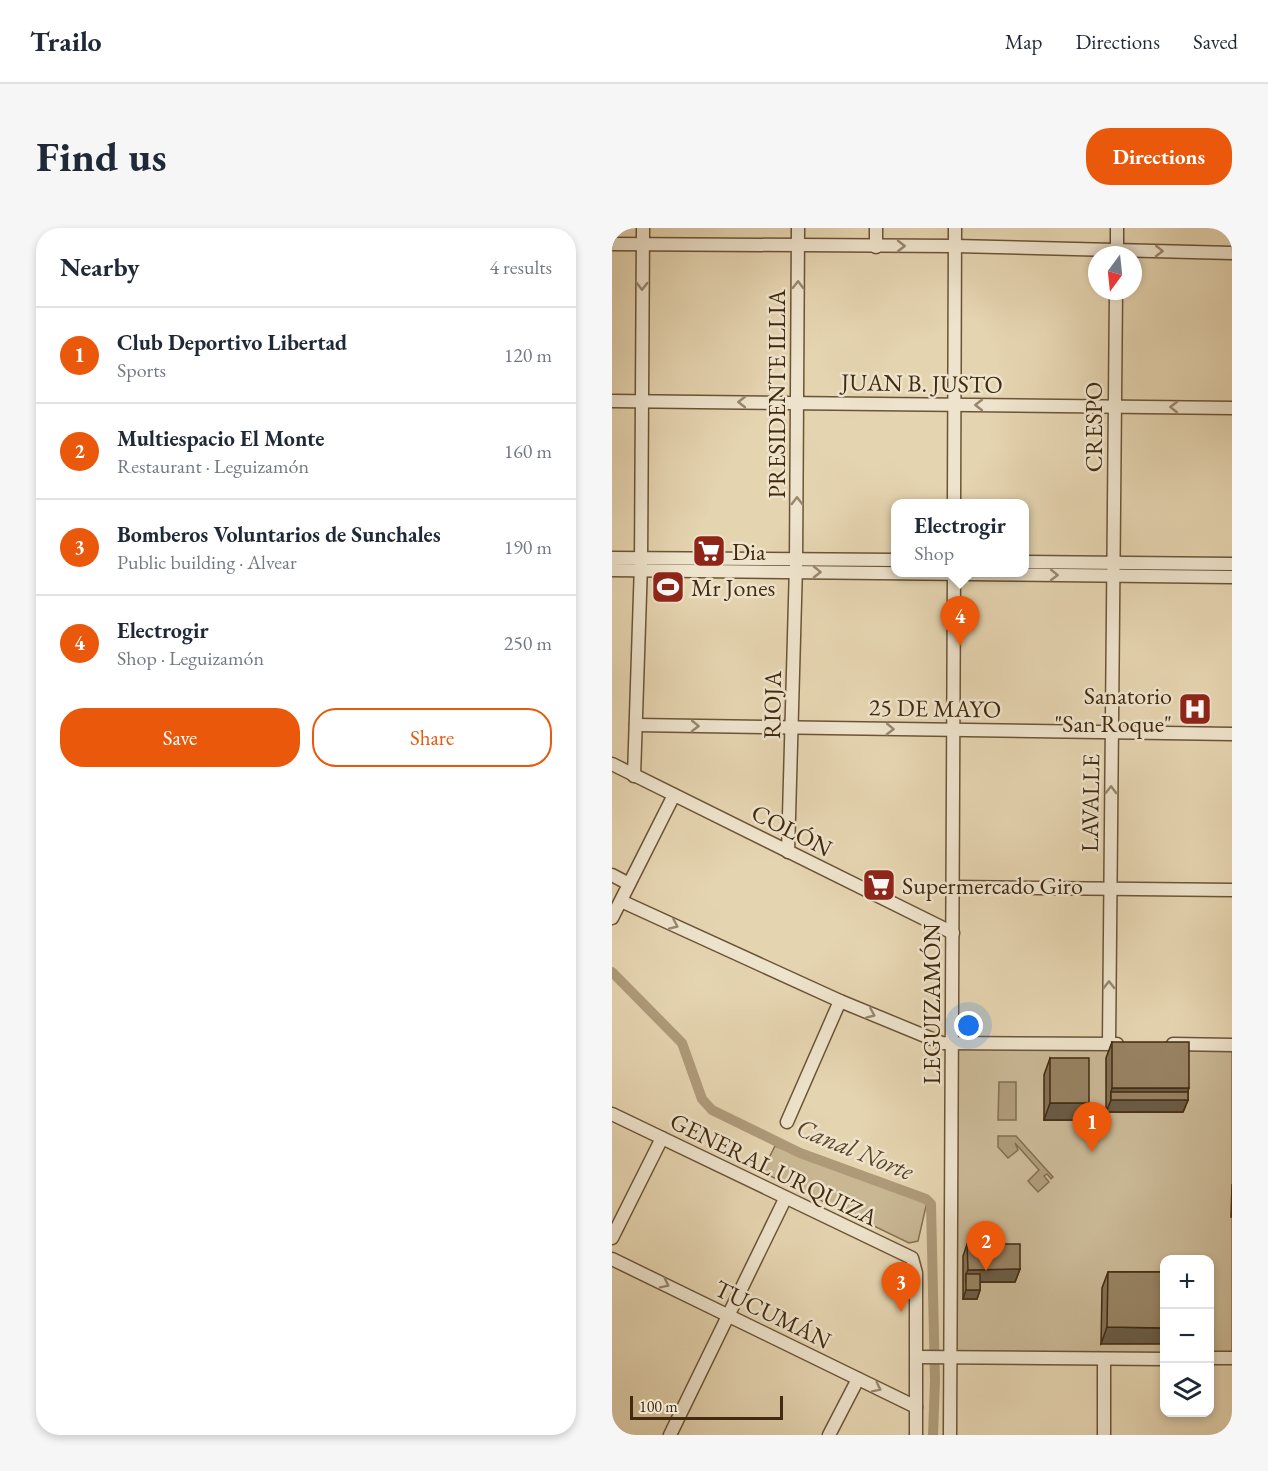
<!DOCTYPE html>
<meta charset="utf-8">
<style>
:root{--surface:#fff;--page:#f6f6f7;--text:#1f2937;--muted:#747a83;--line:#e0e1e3;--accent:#ea580c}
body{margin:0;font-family:"EB Garamond",serif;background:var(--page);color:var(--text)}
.controls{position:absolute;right:18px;bottom:18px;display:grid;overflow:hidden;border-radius:12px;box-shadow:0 3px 9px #0003}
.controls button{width:54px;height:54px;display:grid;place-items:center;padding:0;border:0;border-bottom:2px solid var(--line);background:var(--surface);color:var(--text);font:30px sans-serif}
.compass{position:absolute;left:476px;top:18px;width:54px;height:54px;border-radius:50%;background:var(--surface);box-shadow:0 3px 9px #0003;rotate:195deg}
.scale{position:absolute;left:18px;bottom:15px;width:153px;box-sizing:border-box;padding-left:6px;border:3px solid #422a0e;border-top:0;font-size:16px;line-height:21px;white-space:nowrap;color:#422a0e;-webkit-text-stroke:4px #eee3cc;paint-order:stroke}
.you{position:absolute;left:357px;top:798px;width:21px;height:21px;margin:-15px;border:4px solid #fff;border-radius:50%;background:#1a73e8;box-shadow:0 0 0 9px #1a73e833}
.badge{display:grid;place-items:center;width:39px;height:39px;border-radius:50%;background:var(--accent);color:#fff;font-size:20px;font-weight:700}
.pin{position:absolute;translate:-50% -50px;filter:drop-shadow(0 2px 3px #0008)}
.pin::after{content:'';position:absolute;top:32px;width:21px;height:18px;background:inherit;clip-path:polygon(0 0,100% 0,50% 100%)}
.popup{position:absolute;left:279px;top:271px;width:138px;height:78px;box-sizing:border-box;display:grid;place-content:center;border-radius:12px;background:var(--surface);filter:drop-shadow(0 2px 4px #0005);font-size:20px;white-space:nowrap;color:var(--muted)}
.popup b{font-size:22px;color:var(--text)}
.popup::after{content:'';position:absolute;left:50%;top:100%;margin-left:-12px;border:12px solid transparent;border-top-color:var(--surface)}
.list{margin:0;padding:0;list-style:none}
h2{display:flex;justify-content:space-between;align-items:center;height:78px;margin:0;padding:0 24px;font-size:26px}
h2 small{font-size:20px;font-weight:400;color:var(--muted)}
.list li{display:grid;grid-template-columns:39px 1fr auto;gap:18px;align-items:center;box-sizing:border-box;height:96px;padding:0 24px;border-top:2px solid var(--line)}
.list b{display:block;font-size:22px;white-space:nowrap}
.list p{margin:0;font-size:20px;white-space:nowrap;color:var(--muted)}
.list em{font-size:20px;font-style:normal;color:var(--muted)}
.actions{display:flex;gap:12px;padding:18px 24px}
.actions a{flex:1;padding:14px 0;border:2px solid var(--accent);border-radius:24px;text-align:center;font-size:21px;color:var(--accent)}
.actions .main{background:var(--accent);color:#fff}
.icon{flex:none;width:33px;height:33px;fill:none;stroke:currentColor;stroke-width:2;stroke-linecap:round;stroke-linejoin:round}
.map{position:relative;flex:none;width:620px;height:1207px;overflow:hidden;border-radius:24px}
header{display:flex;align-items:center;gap:36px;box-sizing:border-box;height:84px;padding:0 30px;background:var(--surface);border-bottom:2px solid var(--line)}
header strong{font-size:28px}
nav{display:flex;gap:33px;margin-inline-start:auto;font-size:21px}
.intro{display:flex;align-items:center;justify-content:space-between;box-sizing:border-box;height:144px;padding:0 36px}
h1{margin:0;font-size:42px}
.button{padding:15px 27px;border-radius:24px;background:var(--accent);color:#fff;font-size:21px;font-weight:700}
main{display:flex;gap:36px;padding:0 36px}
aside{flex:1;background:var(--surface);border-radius:24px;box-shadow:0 3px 9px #0003}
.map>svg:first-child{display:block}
.green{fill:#c9b794;stroke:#867051;stroke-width:1.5}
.water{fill:#ae9a79;stroke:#836d4e;stroke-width:1.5}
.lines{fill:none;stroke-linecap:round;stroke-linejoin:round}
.canal{stroke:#ae9a79;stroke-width:10}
.minor-casing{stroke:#6b5436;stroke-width:15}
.minor{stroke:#eee3cc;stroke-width:12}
.wall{fill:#827054;stroke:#422a0e;stroke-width:1.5}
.shaded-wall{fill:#6a5b45;stroke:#422a0e;stroke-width:1.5}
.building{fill:#978262;stroke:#422a0e;stroke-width:1.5}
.oneway{stroke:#98866d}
.labels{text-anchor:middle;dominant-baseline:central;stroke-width:5;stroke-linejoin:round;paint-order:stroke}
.street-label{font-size:24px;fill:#422a0e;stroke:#eee3cc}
.poi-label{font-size:24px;fill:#422a0e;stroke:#eee3cc;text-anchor:start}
.water-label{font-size:26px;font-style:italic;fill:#5d4629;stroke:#eee3cc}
</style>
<header>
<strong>Trailo</strong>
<nav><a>Map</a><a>Directions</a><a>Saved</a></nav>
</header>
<div class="intro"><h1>Find us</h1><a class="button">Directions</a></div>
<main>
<aside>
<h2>Nearby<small>4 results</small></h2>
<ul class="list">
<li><span class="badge">1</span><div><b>Club Deportivo Libertad</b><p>Sports</p></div><em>120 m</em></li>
<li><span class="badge">2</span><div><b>Multiespacio El Monte</b><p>Restaurant · Leguizamón</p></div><em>160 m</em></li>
<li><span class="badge">3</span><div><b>Bomberos Voluntarios de Sunchales</b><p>Public building · Alvear</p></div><em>190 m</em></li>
<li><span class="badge">4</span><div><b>Electrogir</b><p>Shop · Leguizamón</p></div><em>250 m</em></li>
</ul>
<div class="actions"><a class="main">Save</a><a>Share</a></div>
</aside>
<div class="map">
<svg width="620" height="1207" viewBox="0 0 620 1207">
<rect width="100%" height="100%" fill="#e5d4b0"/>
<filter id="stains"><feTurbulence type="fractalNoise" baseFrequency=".00333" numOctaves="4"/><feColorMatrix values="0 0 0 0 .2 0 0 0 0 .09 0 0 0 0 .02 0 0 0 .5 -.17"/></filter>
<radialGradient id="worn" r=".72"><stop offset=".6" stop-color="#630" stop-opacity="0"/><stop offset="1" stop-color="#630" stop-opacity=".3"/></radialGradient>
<g class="green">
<polygon points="340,817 620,817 620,1130 598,1130 598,1032 552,1032 552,1131 339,1130"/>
<polygon points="163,918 315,974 306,1013 297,1015 150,944"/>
</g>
<g class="water">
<polygon points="387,854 404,854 404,892 386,892"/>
<polygon points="386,908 404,908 441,949 439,951 435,946 432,948 437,954 426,964 416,953 427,942 403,915 406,922 396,930 386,919"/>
</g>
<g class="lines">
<polyline class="canal" points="0,744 70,815 90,871 100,882 188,925 314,971 319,976 323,1152 321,1207"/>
<defs>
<g id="minor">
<polyline points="0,16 343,18 620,25"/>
<polyline points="264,19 264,0"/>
<polyline points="505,27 505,0"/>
<polyline points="0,173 620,180"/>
<polyline points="342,276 343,0"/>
<polyline points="0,330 284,332"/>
<polyline points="412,334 620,336"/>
<polyline points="0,342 620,349"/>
<polyline points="24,497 620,506"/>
<polyline points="0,536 341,705"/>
<polyline points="22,548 29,336 31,0"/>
<polyline points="176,624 184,337 186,0"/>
<polyline points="0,647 17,656"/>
<polyline points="341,659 620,662"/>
<polyline points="9,673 228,773 330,815 505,816"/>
<polyline points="0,690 62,567"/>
<polyline points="497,815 504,63"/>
<polyline points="561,816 620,817"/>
<polyline points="0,886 300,1030 304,1045 304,1207"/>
<polyline points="175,894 228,773"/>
<polyline points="0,1010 50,910"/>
<polyline points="0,1031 304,1179"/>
<polyline points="305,1129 552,1131"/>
<polyline points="598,1130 620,1130"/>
<polyline points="58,1207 173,971"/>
<polyline points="217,1207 246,1151"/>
<polyline points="338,1207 342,344"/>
<polyline points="492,1207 492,1131"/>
</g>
</defs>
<use href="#minor" class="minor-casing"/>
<use href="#minor" class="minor"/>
</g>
<g class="wall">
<polygon points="500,814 576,864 576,872 571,884 494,884 494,830"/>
<polygon points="438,830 471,892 432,892 432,847"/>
<polygon points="620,956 620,989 619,989 620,957"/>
<polygon points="355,1016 408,1041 403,1054 368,1054 368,1062 365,1071 351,1071 351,1028"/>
<polygon points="496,1044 552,1044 489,1116 490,1060"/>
</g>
<g class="shaded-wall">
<polygon points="500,860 577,860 573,872 576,872 571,884 494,884 499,872 499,864"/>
<polygon points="438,875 477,875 471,892 432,892"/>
<polygon points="408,1041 403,1054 354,1054 354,1046 356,1042"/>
<polygon points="354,1062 368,1062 365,1071 351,1071"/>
<polygon points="495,1099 552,1100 552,1116 489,1116"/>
</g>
<g class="building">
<rect x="500" y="814" width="77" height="46"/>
<rect x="438" y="830" width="39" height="45"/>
<rect x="499" y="864" width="77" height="8"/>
<polygon points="355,1016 408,1016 408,1041 356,1042"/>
<polygon points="496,1044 552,1044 552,1100 495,1099"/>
<rect x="354" y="1046" width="14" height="16"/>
</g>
<defs><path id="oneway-chevron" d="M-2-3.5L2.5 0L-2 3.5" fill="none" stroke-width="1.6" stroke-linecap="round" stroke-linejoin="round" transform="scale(1.5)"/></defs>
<g class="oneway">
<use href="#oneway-chevron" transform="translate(289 18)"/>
<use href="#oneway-chevron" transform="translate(547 23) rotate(1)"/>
<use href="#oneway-chevron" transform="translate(186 57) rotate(-89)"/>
<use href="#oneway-chevron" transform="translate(30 58) rotate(90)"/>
<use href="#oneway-chevron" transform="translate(130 174) rotate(-180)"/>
<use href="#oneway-chevron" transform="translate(367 177) rotate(-180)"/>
<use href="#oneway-chevron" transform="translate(562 179) rotate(-179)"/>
<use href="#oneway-chevron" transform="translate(185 273) rotate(-90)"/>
<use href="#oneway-chevron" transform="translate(205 344) rotate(1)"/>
<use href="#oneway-chevron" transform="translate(442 347) rotate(1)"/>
<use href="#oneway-chevron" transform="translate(83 498) rotate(1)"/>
<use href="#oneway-chevron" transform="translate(278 501) rotate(1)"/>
<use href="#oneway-chevron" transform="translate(499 562) rotate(-89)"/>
<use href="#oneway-chevron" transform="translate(62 697) rotate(24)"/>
<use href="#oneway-chevron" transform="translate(497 757) rotate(-90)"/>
<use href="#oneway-chevron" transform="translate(259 786) rotate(23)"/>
<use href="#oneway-chevron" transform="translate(53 1056) rotate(26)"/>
<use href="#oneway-chevron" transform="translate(265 1160) rotate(26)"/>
</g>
<defs>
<symbol id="supermarket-square" viewBox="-11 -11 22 22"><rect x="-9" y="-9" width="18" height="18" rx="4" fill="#8f2418" stroke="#eee3cc"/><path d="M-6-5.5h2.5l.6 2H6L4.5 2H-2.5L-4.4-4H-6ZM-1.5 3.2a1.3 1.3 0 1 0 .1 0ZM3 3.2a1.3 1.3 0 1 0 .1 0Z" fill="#fff"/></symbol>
<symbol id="stadium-square" viewBox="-11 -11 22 22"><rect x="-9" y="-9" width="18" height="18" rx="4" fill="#8f2418" stroke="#eee3cc"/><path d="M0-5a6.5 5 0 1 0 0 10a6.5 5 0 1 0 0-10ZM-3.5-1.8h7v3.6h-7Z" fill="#fff"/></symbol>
<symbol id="hospital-square" viewBox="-11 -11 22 22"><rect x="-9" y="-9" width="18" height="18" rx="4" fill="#8f2418" stroke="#eee3cc"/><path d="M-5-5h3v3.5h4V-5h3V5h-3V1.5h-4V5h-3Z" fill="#fff"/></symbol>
</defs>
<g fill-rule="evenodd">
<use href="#supermarket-square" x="78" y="304" width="38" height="38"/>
<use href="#stadium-square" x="37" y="340" width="38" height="38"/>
<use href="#hospital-square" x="564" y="462" width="38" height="38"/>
<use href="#supermarket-square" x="248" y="638" width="38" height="38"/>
</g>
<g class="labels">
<g class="street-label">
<text transform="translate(310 155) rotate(1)">JUAN B. JUSTO</text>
<text transform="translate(164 166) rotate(-90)">PRESIDENTE ILLIA</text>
<text transform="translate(481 199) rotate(-90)">CRESPO</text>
<text transform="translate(160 477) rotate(-89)">RIOJA</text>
<text transform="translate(323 480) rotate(1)">25 DE MAYO</text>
<text transform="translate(478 575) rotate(-89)">LAVALLE</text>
<text transform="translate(180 602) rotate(27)">COLÓN</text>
<text transform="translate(319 776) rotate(-90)">LEGUIZAMÓN</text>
<text transform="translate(162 941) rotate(26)">GENERAL URQUIZA</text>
<text transform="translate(161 1086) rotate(26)">TUCUMÁN</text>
</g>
<g class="poi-label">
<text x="120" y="323">Dia</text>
<text x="79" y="359">Mr Jones</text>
<text x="560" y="467" text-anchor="end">Sanatorio<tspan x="560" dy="28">"San Roque"</tspan></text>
<text x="290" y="657">Supermercado Giro</text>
</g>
<g class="water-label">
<text transform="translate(243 921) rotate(22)">Canal Norte</text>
</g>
</g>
<rect width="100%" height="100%" filter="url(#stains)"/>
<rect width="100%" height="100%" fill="url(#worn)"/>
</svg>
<div class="controls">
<button>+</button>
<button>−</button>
<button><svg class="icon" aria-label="layers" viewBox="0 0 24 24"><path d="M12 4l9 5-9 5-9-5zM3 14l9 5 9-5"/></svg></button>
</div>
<svg class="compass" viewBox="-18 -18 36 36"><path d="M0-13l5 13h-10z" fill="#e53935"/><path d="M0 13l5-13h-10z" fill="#747a83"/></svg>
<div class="scale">100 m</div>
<div class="you"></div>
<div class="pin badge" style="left:480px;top:924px">1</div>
<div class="pin badge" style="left:374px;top:1043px">2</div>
<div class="pin badge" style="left:289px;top:1084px">3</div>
<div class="pin badge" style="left:348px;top:418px">4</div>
<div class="popup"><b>Electrogir</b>Shop</div>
</div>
</main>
